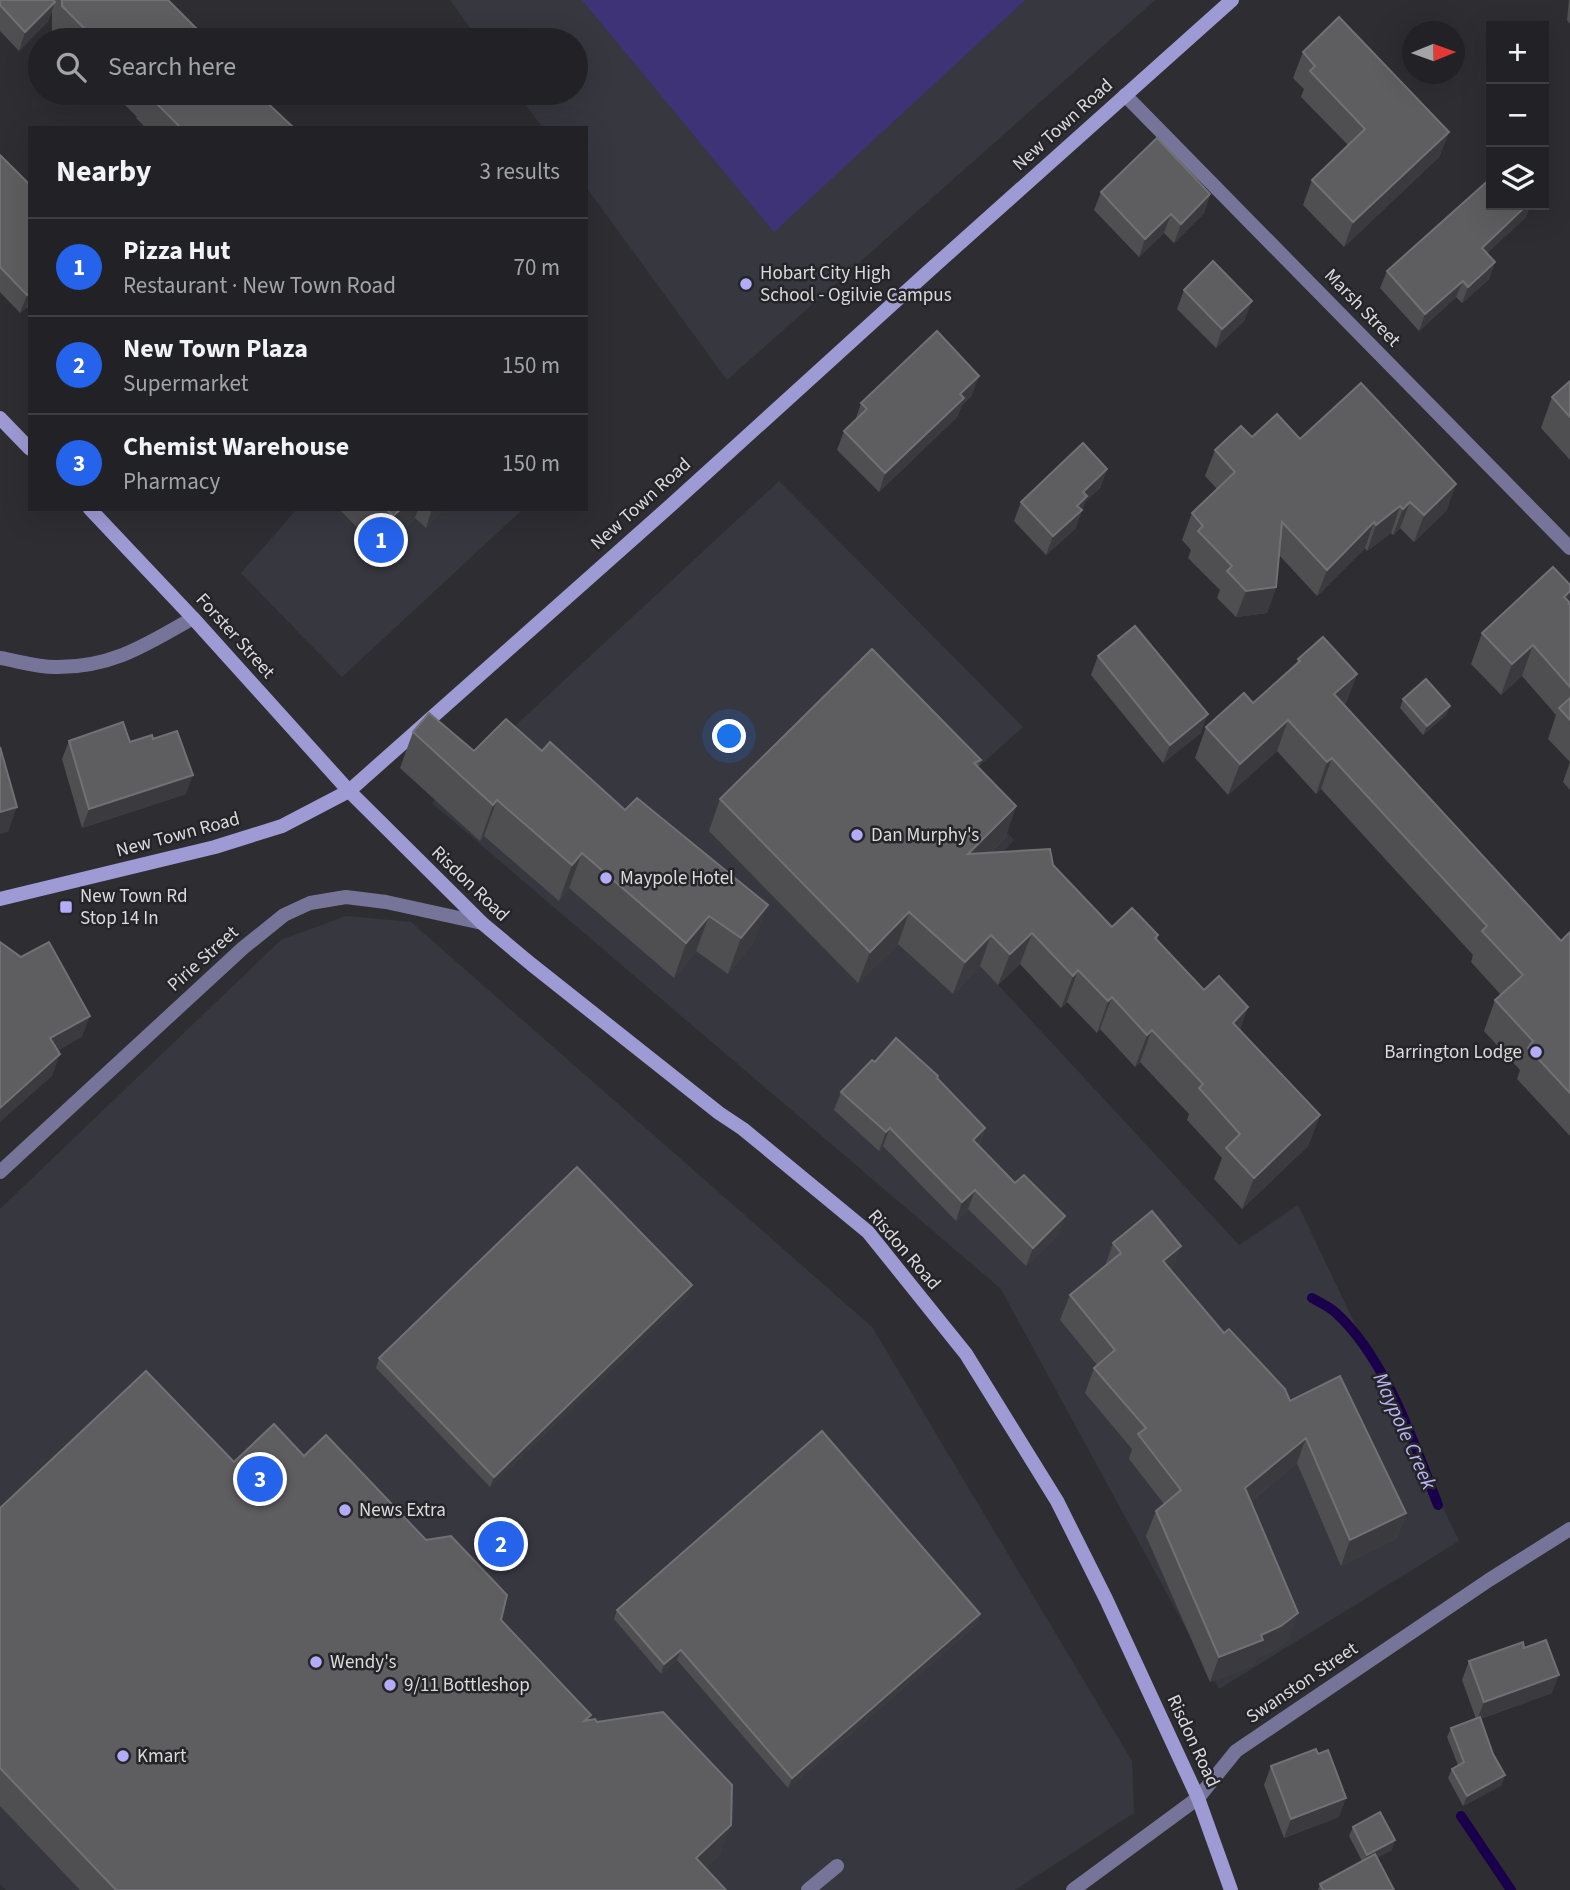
<!DOCTYPE html>
<meta charset="utf-8">
<style>
:root{--surface:#222226;--page:#2a2a2e;--text:#f1f3f6;--muted:#a2a4a7;--line:#3f3f43;--accent:#2563eb}
body{margin:0;font-family:"Source Sans 3",sans-serif;background:var(--page);color:var(--text)}
.controls{position:absolute;right:21px;top:21px;display:grid;overflow:hidden;border-radius:0px;box-shadow:0 7px 28px #0002}
.controls button{width:63px;height:63px;display:grid;place-items:center;padding:0;border:0;border-bottom:2px solid var(--line);background:var(--surface);color:var(--text);font:35px sans-serif}
.compass{position:absolute;left:1402px;top:21px;width:63px;height:63px;border-radius:50%;background:var(--surface);box-shadow:0 7px 28px #0002;rotate:89deg}
.you{position:absolute;left:730px;top:737px;width:24px;height:24px;margin:-18px;border:5px solid #fff;border-radius:50%;background:#1a73e8;box-shadow:0 0 0 10px #1a73e833}
.badge{display:grid;place-items:center;width:46px;height:46px;border-radius:50%;background:var(--accent);color:#fff;font-size:23px;font-weight:700}
.pin{position:absolute;translate:-50% -50%;border:4px solid #fff;box-shadow:0 2px 7px #0006}
.list{margin:0;padding:0;list-style:none}
h2{display:flex;justify-content:space-between;align-items:center;height:91px;margin:0;padding:0 28px;font-size:30px}
h2 small{font-size:23px;font-weight:400;color:var(--muted)}
.list li{display:grid;grid-template-columns:46px 1fr auto;gap:21px;align-items:center;box-sizing:border-box;height:98px;padding:0 28px;border-top:2px solid var(--line)}
.list b{display:block;font-size:26px;white-space:nowrap}
.list p{margin:0;font-size:23px;white-space:nowrap;color:var(--muted)}
.list em{font-size:23px;font-style:normal;color:var(--muted)}
.icon{flex:none;width:38px;height:38px;fill:none;stroke:currentColor;stroke-width:2;stroke-linecap:round;stroke-linejoin:round}
.map{position:relative;flex:none;width:1570px;height:1890px;overflow:hidden}
.search{position:absolute;background:var(--surface);box-shadow:0 7px 28px #0002;left:28px;top:28px;width:560px;height:77px;display:flex;align-items:center;gap:18px;box-sizing:border-box;padding:0 24px;border-radius:38px;color:var(--muted);font-size:26px}
.panel{position:absolute;background:var(--surface);box-shadow:0 7px 28px #0002;left:28px;top:126px;width:560px;height:385px;border-radius:0px}
.map>svg:first-child{display:block}
.built{fill:#373740}
.green{fill:#3e3377}
.lines{fill:none;stroke-linecap:round;stroke-linejoin:round}
.stream{stroke:#1a004b;stroke-width:10}
.lane{stroke:#767498;stroke-width:14}
.street{stroke:#767498;stroke-width:14}
.secondary{stroke:#9e9ad4;stroke-width:14}
.wall{fill:#4f4f52}
.shaded-wall{fill:#3b3b3f}
.building{fill:#5e5e61;stroke:#717175;stroke-width:2}
.poi-dot{fill:#b3adf9;stroke:#252428;stroke-width:2.5}
.labels{text-anchor:middle;dominant-baseline:central;stroke-width:5;stroke-linejoin:round;paint-order:stroke}
.street-label{font-size:19px;fill:#dbdbdd;stroke:#252428}
.poi-label{font-size:19px;fill:#dbdbdd;stroke:#252428;text-anchor:start}
.water-label{font-size:21px;font-style:italic;fill:#bab6f7;stroke:#252428}
</style>
<div class="map">
<svg width="1570" height="1890" viewBox="0 0 1570 1890">
<rect width="100%" height="100%" fill="#2e2e32"/>
<g class="built">
<polygon points="450,0 1155,0 727,380 586,187 586,128 543,128 517,93 576,93 576,40 479,40"/>
<polygon points="779,481 1023,727 967,777 980,804 1014,840 939,921 1239,1245 1298,1205 1459,1541 1219,1689 1001,1289 432,803"/>
<polygon points="297,509 523,509 342,677 241,573"/>
<polygon points="346,916 411,922 872,1327 1132,1761 1134,1813 1015,1890 6,1890 0,1884 0,1209 281,940"/>
</g>
<polygon class="green" points="582,0 1025,0 774,232"/>
<g class="lines">
<g class="stream">
<path d="M1312,1298C1319,1302 1328,1306 1335,1312C1386,1358 1414,1443 1438,1505"/>
<polyline points="1461,1816 1511,1890"/>
</g>
<polyline class="lane" points="808,1890 837,1866"/>
<g class="street">
<polyline points="1125,95 1570,548"/>
<path d="M0,658C18,661 37,667 55,667C111,668 146,645 193,618"/>
<polyline points="0,1172 243,948 284,915 310,903 346,897 386,902 482,923"/>
<polyline points="1073,1890 1198,1798 1236,1751 1489,1580 1570,1529"/>
</g>
<g class="secondary">
<polyline points="0,418 30,449"/>
<polyline points="90,509 193,618 349,791 482,923 531,964 719,1113 743,1129 868,1232 966,1354 1057,1501 1106,1599 1198,1798 1231,1890"/>
<polyline points="0,899 215,847 282,826 349,791 670,506 931,269 1232,0"/>
</g>
</g>
<g class="wall">
<polygon points="0,0 168,0 206,38 205,40 61,40 52,32 52,11 48,21 19,51 0,31"/>
<polygon points="1569,0 1570,0 1570,24 1567,20"/>
<polygon points="1303,52 1449,132 1439,157 1344,247 1303,205 1312,180 1348,145 1301,97 1304,89 1293,78"/>
<polygon points="113,93 258,93 261,97 294,128 146,128 136,118 137,117"/>
<polygon points="0,155 30,185 30,310 27,307 20,313 0,292"/>
<polygon points="1101,192 1210,194 1204,213 1174,243 1164,233 1139,257 1094,210"/>
<polygon points="1526,217 1487,253 1495,262 1489,279 1462,303 1456,297 1419,331 1380,288 1387,271"/>
<polygon points="1184,290 1245,320 1216,348 1177,309"/>
<polygon points="1570,381 1570,460 1541,428 1552,397"/>
<polygon points="972,395 962,405 957,417 879,492 837,450 844,431 855,421 861,403"/>
<polygon points="1252,437 1300,439 1447,510 1414,542 1400,528 1393,535 1391,533 1367,551 1365,548 1317,596 1279,555 1276,587 1267,613 1236,617 1217,598 1220,590 1188,558 1191,550 1182,540 1192,513 1217,489 1205,476 1215,450"/>
<polygon points="1107,469 1100,488 1085,502 1075,529 1046,555 1014,521 1021,502"/>
<polygon points="339,509 444,509 426,528 415,518 381,552"/>
<polygon points="1570,597 1568,602 1570,603 1570,790 1563,782 1570,762 1548,739 1556,715 1522,676 1501,695 1471,664 1482,633"/>
<polygon points="1098,656 1201,733 1163,763 1091,675"/>
<polygon points="1298,659 1357,674 1345,705 1561,941 1570,932 1570,1136 1517,1079 1520,1070 1484,1031 1495,1000 1501,995 1471,962 1473,955 1321,789 1316,794 1277,751 1228,795 1195,758 1206,727 1253,703 1296,665"/>
<polygon points="1403,699 1450,706 1446,715 1423,735 1400,708"/>
<polygon points="413,732 474,751 755,940 728,974 696,951 674,978 569,888 559,901 484,836 480,841 400,768"/>
<polygon points="153,739 186,794 82,828 62,759 69,741 130,742"/>
<polygon points="981,760 978,767 1016,806 1005,838 990,853 1053,865 1112,927 1158,935 1157,940 1320,1115 1308,1146 1242,1209 1214,1179 1222,1158 1187,1120 1189,1114 1140,1062 1135,1067 1100,1029 1097,1033 1067,1002 1061,1008 1020,964 998,985 980,966 953,994 898,944 858,983 709,831 720,799"/>
<polygon points="875,1062 938,1076 937,1079 985,1128 979,1146 1015,1183 1065,1216 1058,1235 1026,1266 968,1209 956,1221 883,1146 879,1151 834,1110 841,1092"/>
<polygon points="1113,1243 1172,1271 1224,1333 1290,1401 1406,1513 1397,1538 1341,1566 1297,1463 1251,1501 1289,1639 1272,1651 1256,1659 1254,1665 1210,1682 1146,1536 1156,1511 1164,1504 1129,1459 1132,1449 1085,1393 1094,1368 1097,1365 1060,1320 1070,1295 1105,1266"/>
<polygon points="689,1295 490,1487 376,1368 379,1358"/>
<polygon points="304,1456 501,1620 589,1720 721,1853 705,1868 726,1890 80,1890 0,1806 0,1508 234,1462"/>
<polygon points="617,1610 980,1614 977,1624 788,1788 677,1660 661,1674 614,1619"/>
<polygon points="1524,1648 1552,1693 1480,1719 1502,1785 1463,1806 1448,1778 1452,1769 1458,1765 1447,1737 1451,1728 1476,1719 1462,1680 1469,1661"/>
<polygon points="1271,1766 1339,1817 1284,1838 1264,1785"/>
<polygon points="1353,1827 1392,1850 1376,1858 1394,1890 1318,1890 1320,1884 1362,1861 1349,1836"/>
</g>
<g class="shaded-wall">
<polygon points="55,2 48,21 19,51 25,32"/>
<polygon points="1449,132 1439,157 1344,247 1353,222"/>
<polygon points="1210,194 1204,213 1174,243 1181,224"/>
<polygon points="1527,205 1531,205 1526,217 1476,264 1482,248"/>
<polygon points="1171,214 1164,233 1139,257 1145,239"/>
<polygon points="1495,262 1489,279 1462,303 1468,287"/>
<polygon points="1463,281 1456,297 1419,331 1425,314"/>
<polygon points="30,292 30,298 27,307 20,313 27,295"/>
<polygon points="1252,301 1245,320 1216,348 1222,329"/>
<polygon points="979,376 972,395 962,405 957,417 879,492 885,473 960,394"/>
<polygon points="1107,469 1100,488 1085,502 1075,529 1046,555 1053,536 1083,492"/>
<polygon points="1456,484 1447,510 1414,542 1424,515"/>
<polygon points="1410,502 1400,528 1393,535 1403,509"/>
<polygon points="1400,506 1391,533 1367,551 1376,525"/>
<polygon points="401,509 418,509 415,518 381,552 393,516"/>
<polygon points="432,509 444,509 426,528"/>
<polygon points="1374,522 1365,548 1317,596 1327,570"/>
<polygon points="1276,587 1267,613 1236,617 1246,591"/>
<polygon points="1570,591 1570,597 1562,620 1564,597"/>
<polygon points="1533,645 1522,676 1501,695 1512,664"/>
<polygon points="1357,674 1345,705 1323,725 1334,694"/>
<polygon points="1450,706 1446,715 1423,735 1427,726"/>
<polygon points="1208,714 1201,733 1163,763 1170,745"/>
<polygon points="1288,720 1277,751 1228,795 1240,764"/>
<polygon points="1332,758 1321,789 1316,794 1327,762"/>
<polygon points="193,775 186,794 82,828 89,809"/>
<polygon points="497,800 484,836 480,841 493,805"/>
<polygon points="1016,806 1005,838 956,886 968,854"/>
<polygon points="17,807 8,832 0,834 0,812"/>
<polygon points="582,853 569,888 559,901 572,865"/>
<polygon points="768,905 755,940 728,974 741,938"/>
<polygon points="909,912 898,944 858,983 870,952"/>
<polygon points="709,916 696,951 674,978 686,943"/>
<polygon points="1032,933 1020,964 998,985 1010,954"/>
<polygon points="991,935 980,966 953,994 965,962"/>
<polygon points="1078,970 1067,1002 1061,1008 1073,976"/>
<polygon points="1112,997 1100,1029 1097,1033 1108,1001"/>
<polygon points="1248,1007 1237,1039 1233,1023"/>
<polygon points="90,1016 82,1037 43,1059 50,1038"/>
<polygon points="1152,1030 1140,1062 1135,1067 1147,1035"/>
<polygon points="60,1054 52,1076 0,1122 0,1108"/>
<polygon points="1320,1115 1308,1146 1242,1209 1254,1178"/>
<polygon points="890,1128 883,1146 879,1151 886,1132"/>
<polygon points="985,1128 978,1147 973,1140"/>
<polygon points="975,1190 968,1209 956,1221 962,1202"/>
<polygon points="1065,1216 1058,1235 1026,1266 1033,1248"/>
<polygon points="1181,1246 1172,1271 1154,1286 1163,1261"/>
<polygon points="692,1285 689,1295 490,1487 494,1477"/>
<polygon points="1306,1438 1297,1463 1236,1513 1245,1488"/>
<polygon points="1406,1513 1397,1538 1341,1566 1350,1540"/>
<polygon points="1298,1613 1289,1639 1272,1651 1256,1659 1254,1665 1210,1682 1219,1657"/>
<polygon points="980,1614 977,1624 788,1788 792,1778"/>
<polygon points="681,1650 677,1660 661,1674 664,1664"/>
<polygon points="1559,1675 1552,1693 1477,1720 1484,1702"/>
<polygon points="1505,1775 1502,1785 1463,1806 1467,1796"/>
<polygon points="1346,1798 1339,1817 1284,1838 1291,1819"/>
<polygon points="731,1825 721,1853 686,1886 696,1858"/>
<polygon points="1395,1840 1392,1850 1363,1865 1367,1855"/>
</g>
<g class="building">
<polygon points="0,0 53,0 55,2 25,32 0,5"/>
<polygon points="62,0 168,0 206,38 203,40 96,40 62,6"/>
<polygon points="1339,17 1449,132 1353,222 1312,180 1365,129 1310,71 1315,66 1303,52"/>
<polygon points="146,93 258,93 261,97 294,128 181,128"/>
<polygon points="1157,138 1210,194 1181,224 1171,214 1145,239 1101,192"/>
<polygon points="0,155 30,185 30,292 27,295 0,267"/>
<polygon points="1491,178 1491,205 1527,205 1482,248 1495,262 1468,287 1463,281 1425,314 1387,271"/>
<polygon points="1213,261 1252,301 1222,329 1184,290"/>
<polygon points="937,331 979,376 960,394 964,398 885,473 844,431 867,409 861,403"/>
<polygon points="1570,381 1570,417 1552,397"/>
<polygon points="1361,383 1456,484 1424,515 1410,502 1403,509 1400,506 1376,525 1374,522 1327,570 1282,522 1276,587 1246,591 1227,571 1232,566 1198,531 1203,526 1192,513 1235,472 1215,450 1241,426 1252,437 1277,414 1300,439"/>
<polygon points="1083,443 1107,469 1083,492 1087,496 1077,506 1082,510 1053,536 1021,502"/>
<polygon points="386,509 401,509 393,516"/>
<polygon points="1553,567 1570,585 1570,591 1564,597 1570,603 1569,604 1570,604 1570,687 1533,645 1512,664 1482,633"/>
<polygon points="1135,626 1208,714 1170,745 1098,656"/>
<polygon points="1323,637 1357,674 1334,694 1561,941 1570,932 1570,1093 1528,1048 1533,1041 1495,1000 1523,975 1482,931 1487,926 1332,758 1327,762 1288,720 1240,764 1206,727 1244,693 1253,703 1300,661 1298,659"/>
<polygon points="872,649 981,760 974,763 1016,806 968,854 1050,849 1053,865 1112,927 1132,908 1158,935 1155,938 1204,990 1219,976 1248,1007 1233,1023 1320,1115 1254,1178 1226,1148 1240,1134 1199,1088 1203,1084 1152,1030 1147,1035 1112,997 1108,1001 1078,970 1073,976 1032,933 1010,954 991,935 965,962 909,912 870,952 720,799"/>
<polygon points="1426,679 1450,706 1427,726 1403,699"/>
<polygon points="1570,698 1570,720 1559,708"/>
<polygon points="429,713 474,751 506,719 542,751 550,742 625,810 637,798 768,905 741,938 709,916 686,943 582,853 572,865 497,800 493,805 413,732"/>
<polygon points="123,722 130,742 152,735 153,739 177,731 193,775 89,809 69,741"/>
<polygon points="0,747 17,807 0,812"/>
<polygon points="0,942 21,957 49,942 90,1016 50,1038 60,1054 0,1108"/>
<polygon points="896,1038 938,1076 937,1078 985,1128 973,1140 1015,1183 1024,1175 1065,1216 1033,1248 975,1190 962,1202 890,1128 886,1132 841,1092 872,1060 875,1062"/>
<polygon points="577,1167 692,1285 494,1477 379,1358"/>
<polygon points="1152,1211 1181,1246 1163,1261 1224,1333 1229,1329 1285,1389 1290,1401 1340,1376 1406,1513 1350,1540 1306,1438 1245,1488 1298,1613 1281,1626 1261,1635 1263,1640 1219,1657 1156,1511 1181,1490 1138,1434 1146,1428 1094,1368 1115,1350 1070,1295 1121,1253 1113,1243"/>
<polygon points="146,1371 234,1462 274,1424 304,1456 326,1435 426,1540 451,1536 507,1595 501,1620 591,1715 584,1721 595,1719 597,1722 663,1712 732,1785 731,1825 696,1858 726,1890 116,1890 0,1768 0,1508"/>
<polygon points="822,1431 980,1614 792,1778 681,1650 664,1664 617,1610"/>
<polygon points="1546,1640 1559,1675 1484,1702 1469,1661 1523,1642 1524,1648"/>
<polygon points="1480,1717 1493,1754 1505,1775 1467,1796 1452,1769 1464,1762 1451,1728"/>
<polygon points="1316,1749 1318,1754 1328,1750 1346,1798 1291,1819 1271,1766"/>
<polygon points="1380,1812 1395,1840 1367,1855 1353,1827"/>
<polygon points="1375,1854 1394,1890 1323,1890 1320,1884"/>
</g>
<g class="poi-dot">
<circle cx="746" cy="284" r="7"/>
<circle cx="857" cy="835" r="7"/>
<circle cx="606" cy="878" r="7"/>
<rect x="59" y="900" width="14" height="14" rx="3.5"/>
<circle cx="1536" cy="1052" r="7"/>
<circle cx="345" cy="1510" r="7"/>
<circle cx="316" cy="1662" r="7"/>
<circle cx="390" cy="1685" r="7"/>
<circle cx="123" cy="1756" r="7"/>
</g>
<g class="labels">
<g class="street-label">
<text transform="translate(1063 125) rotate(-42)">New Town Road</text>
<text transform="translate(1362 308) rotate(46)">Marsh Street</text>
<text transform="translate(641 504) rotate(-42)">New Town Road</text>
<text transform="translate(235 636) rotate(48)">Forster Street</text>
<text transform="translate(178 835) rotate(-15)">New Town Road</text>
<text transform="translate(470 884) rotate(44)">Risdon Road</text>
<text transform="translate(203 959) rotate(-42)">Pirie Street</text>
<text transform="translate(904 1250) rotate(49)">Risdon Road</text>
<text transform="translate(1302 1683) rotate(-34)">Swanston Street</text>
<text transform="translate(1193 1741) rotate(65)">Risdon Road</text>
</g>
<g class="poi-label">
<text x="760" y="273">Hobart City High<tspan x="760" dy="22">School - Ogilvie Campus</tspan></text>
<text x="871" y="835">Dan Murphy's</text>
<text x="620" y="878">Maypole Hotel</text>
<text x="80" y="896">New Town Rd<tspan x="80" dy="22">Stop 14 In</tspan></text>
<text x="1522" y="1052" text-anchor="end">Barrington Lodge</text>
<text x="359" y="1510">News Extra</text>
<text x="330" y="1662">Wendy's</text>
<text x="404" y="1685">9/11 Bottleshop</text>
<text x="137" y="1756">Kmart</text>
</g>
<g class="water-label">
<text transform="translate(1405 1431) rotate(66)">Maypole Creek</text>
</g>
</g>
</svg>
<div class="controls">
<button>+</button>
<button>−</button>
<button><svg class="icon" aria-label="layers" viewBox="0 0 24 24"><path d="M12 4l9 5-9 5-9-5zM3 14l9 5 9-5"/></svg></button>
</div>
<svg class="compass" viewBox="-18 -18 36 36"><path d="M0-13l5 13h-10z" fill="#e53935"/><path d="M0 13l5-13h-10z" fill="#a2a4a7"/></svg>
<div class="you"></div>
<div class="pin badge" style="left:381px;top:540px">1</div>
<div class="pin badge" style="left:501px;top:1544px">2</div>
<div class="pin badge" style="left:260px;top:1479px">3</div>
<div class="search"><svg class="icon" aria-label="search" viewBox="0 0 24 24"><circle cx="10" cy="10" r="6"/><path d="M15 15l6 6"/></svg>Search here</div>
<section class="panel">
<h2>Nearby<small>3 results</small></h2>
<ul class="list">
<li><span class="badge">1</span><div><b>Pizza Hut</b><p>Restaurant · New Town Road</p></div><em>70 m</em></li>
<li><span class="badge">2</span><div><b>New Town Plaza</b><p>Supermarket</p></div><em>150 m</em></li>
<li><span class="badge">3</span><div><b>Chemist Warehouse</b><p>Pharmacy</p></div><em>150 m</em></li>
</ul>
</section>
</div>
